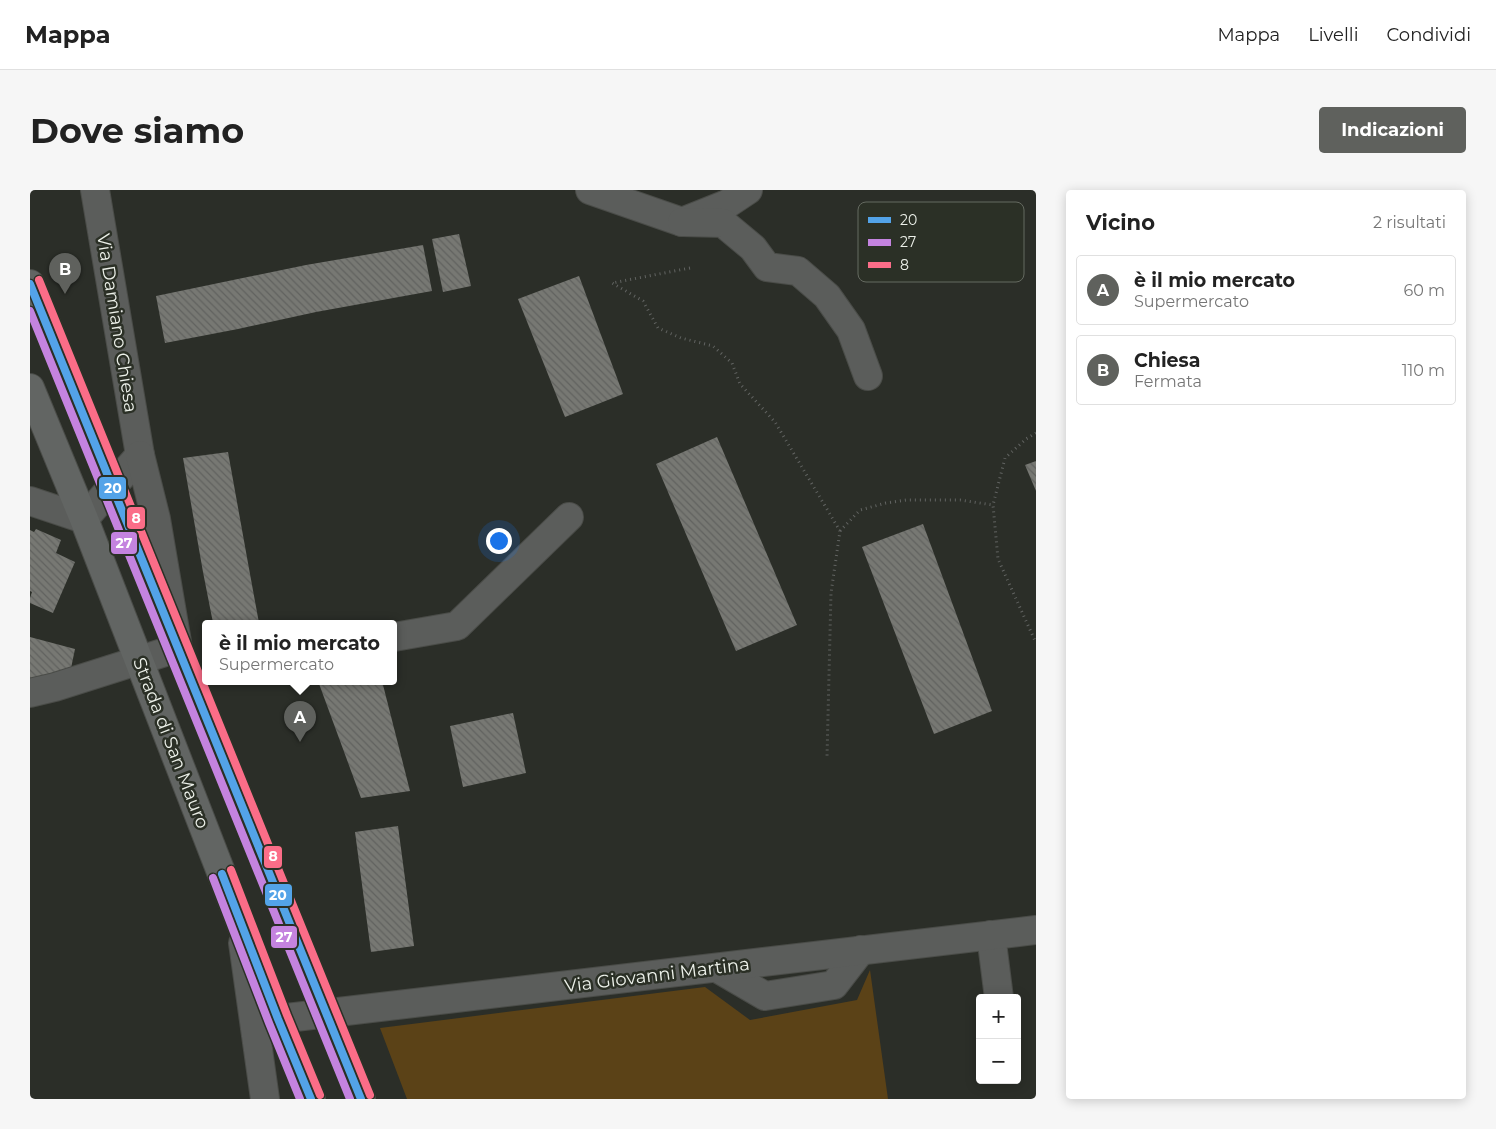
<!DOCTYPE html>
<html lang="it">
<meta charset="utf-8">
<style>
:root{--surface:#fff;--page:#f6f6f6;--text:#222;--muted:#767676;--line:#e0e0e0;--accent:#5f615d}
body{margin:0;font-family:Montserrat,sans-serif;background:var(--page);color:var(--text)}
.controls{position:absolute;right:15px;bottom:15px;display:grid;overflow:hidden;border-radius:5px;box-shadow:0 2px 12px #0003}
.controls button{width:45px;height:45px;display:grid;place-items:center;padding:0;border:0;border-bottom:1px solid var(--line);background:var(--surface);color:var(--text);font:25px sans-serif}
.you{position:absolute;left:468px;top:350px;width:18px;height:18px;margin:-12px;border:4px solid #fff;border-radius:50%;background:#1a73e8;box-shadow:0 0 0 8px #1a73e833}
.badge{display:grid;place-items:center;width:32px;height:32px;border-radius:50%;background:var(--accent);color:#fff;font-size:16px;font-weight:700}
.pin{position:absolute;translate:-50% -41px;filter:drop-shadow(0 1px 2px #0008)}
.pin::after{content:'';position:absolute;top:26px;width:18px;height:15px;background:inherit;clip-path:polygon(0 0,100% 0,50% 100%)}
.popup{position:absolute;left:172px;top:430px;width:195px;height:65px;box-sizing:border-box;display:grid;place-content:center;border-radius:5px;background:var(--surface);filter:drop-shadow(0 1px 4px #0005);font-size:16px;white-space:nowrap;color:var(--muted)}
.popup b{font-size:19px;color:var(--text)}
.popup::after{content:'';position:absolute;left:50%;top:100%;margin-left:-10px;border:10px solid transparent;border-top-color:var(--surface)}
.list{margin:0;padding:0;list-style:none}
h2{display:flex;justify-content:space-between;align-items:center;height:65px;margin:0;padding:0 20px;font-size:21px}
h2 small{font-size:16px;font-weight:400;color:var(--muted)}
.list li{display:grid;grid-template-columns:32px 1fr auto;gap:15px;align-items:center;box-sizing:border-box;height:70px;margin:0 10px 10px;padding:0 10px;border:1px solid var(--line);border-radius:5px}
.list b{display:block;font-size:19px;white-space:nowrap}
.list p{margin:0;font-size:16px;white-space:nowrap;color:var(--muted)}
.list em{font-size:16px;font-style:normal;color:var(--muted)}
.map{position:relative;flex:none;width:1006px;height:909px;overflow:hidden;border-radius:5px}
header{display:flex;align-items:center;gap:30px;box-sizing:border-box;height:70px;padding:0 25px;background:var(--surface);border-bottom:1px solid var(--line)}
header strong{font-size:24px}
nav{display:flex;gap:28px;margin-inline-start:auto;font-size:18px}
.intro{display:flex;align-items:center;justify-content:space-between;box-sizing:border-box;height:120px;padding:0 30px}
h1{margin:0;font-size:35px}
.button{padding:12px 22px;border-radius:5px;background:var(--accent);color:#fff;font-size:18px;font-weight:700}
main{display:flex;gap:30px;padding:0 30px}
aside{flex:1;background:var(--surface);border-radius:5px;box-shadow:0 2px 12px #0003}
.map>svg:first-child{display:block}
.grass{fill:#5b4217}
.building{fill:url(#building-back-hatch)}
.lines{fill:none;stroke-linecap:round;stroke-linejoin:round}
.minor-casing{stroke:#4a4c48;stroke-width:30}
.major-casing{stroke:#4a4c48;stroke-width:30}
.path{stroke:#626462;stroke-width:3;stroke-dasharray:1 4;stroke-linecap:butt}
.minor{stroke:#5b5d5b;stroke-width:28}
.major{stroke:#626563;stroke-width:28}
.bus-1-casing{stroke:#2b3026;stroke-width:11}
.bus-2-casing{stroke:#2b3026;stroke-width:11}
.bus-3-casing{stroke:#2b3026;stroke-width:11}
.bus-1{stroke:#53a3e8;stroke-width:8}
.bus-2{stroke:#c483df;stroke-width:8}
.bus-3{stroke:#fb6d88;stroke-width:8}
.labels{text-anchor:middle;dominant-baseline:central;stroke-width:5;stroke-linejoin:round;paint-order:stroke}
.street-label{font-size:18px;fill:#edf1ea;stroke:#2b3026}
.key{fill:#2b3026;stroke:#656a61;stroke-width:1}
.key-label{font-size:14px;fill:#edf1ea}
.line-badge{stroke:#2b3026;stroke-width:2}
.badge-label{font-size:14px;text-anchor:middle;font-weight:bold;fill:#fff}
</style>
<header>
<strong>Mappa</strong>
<nav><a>Mappa</a><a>Livelli</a><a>Condividi</a></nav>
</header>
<div class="intro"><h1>Dove siamo</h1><a class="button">Indicazioni</a></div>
<main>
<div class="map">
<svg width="1006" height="909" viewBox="0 0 1006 909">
<defs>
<pattern id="building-back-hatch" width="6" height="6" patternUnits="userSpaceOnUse" patternTransform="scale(1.25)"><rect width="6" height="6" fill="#777873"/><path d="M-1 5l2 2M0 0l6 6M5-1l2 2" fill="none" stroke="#61625f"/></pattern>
</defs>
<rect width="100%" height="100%" fill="#2b2e28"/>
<polygon class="grass" points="840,780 858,909 377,909 350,838 675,797 720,830 827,810"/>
<g class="building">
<polygon points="429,44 441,96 413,102 402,49"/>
<polygon points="393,55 402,101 286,122 208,139 135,153 126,106 276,75"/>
<polygon points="549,86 593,204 535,227 488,109"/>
<polygon points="687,247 767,435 706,461 626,274"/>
<polygon points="198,262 218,373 229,433 183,433 173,382 153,268"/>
<polygon points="1006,271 1006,301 995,275"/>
<polygon points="893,334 962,521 904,544 832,357"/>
<polygon points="6,339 31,350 26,363 45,372 23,423 0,413 0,408 2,402 0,401 0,340 4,342"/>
<polygon points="0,447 45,459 40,483 0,490"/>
<polygon points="288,491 352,491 380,601 331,608"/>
<polygon points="483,523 496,583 433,597 420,536"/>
<polygon points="368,636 384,756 341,762 325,642"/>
</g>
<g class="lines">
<defs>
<g id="minor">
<polyline points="560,0 652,32 697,14 718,0"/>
<polyline points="652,32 693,33 723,58 737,77 768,81 797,106 821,140 838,186"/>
<polyline points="0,311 54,329 110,265 65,0"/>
<polyline points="364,447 427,436 539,327"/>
<polyline points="0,503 25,497 148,458 126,329 110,265"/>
<polyline points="961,745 969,808"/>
<polyline points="213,753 235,909"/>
<polyline points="687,778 735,806 804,795 831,760"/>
<polyline points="248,829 1006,740"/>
</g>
<g id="major">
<polyline points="0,94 331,909"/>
<polyline points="0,198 54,329 248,829 281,909"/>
</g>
</defs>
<use href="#minor" class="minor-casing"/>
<use href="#major" class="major-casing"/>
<g class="path">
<polyline points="660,78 582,93 613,111 628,138 651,148 683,156 702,173 710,194 745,232 810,341 801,403 797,567"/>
<polyline points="1006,243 996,249 975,268 963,315 968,369 1006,453"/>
<polyline points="810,341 830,320 856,313 876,310 930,310 963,315"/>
</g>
<use href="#minor" class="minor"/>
<use href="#major" class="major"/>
<defs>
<g id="bus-1">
<polyline points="0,94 331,909"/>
<polyline points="192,684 248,829 281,909"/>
</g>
<g id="bus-2">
<polyline points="0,121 320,909"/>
<polyline points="183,688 239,833 270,909"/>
</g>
<g id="bus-3">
<polyline points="9,90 340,905"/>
<polyline points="201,680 257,825 290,905"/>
</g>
</defs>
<use href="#bus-1" class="bus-1-casing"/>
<use href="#bus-2" class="bus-2-casing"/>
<use href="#bus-3" class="bus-3-casing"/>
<use href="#bus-1" class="bus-1"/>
<use href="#bus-2" class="bus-2"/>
<use href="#bus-3" class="bus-3"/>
</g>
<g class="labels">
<g class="street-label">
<text transform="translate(87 133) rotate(81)">Via Damiano Chiesa</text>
<text transform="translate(141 553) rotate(69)">Strada di San Mauro</text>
<text transform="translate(627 785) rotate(-7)">Via Giovanni Martina</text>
</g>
</g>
<rect x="828" y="12" width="166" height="80" rx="8" class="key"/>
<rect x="838" y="27" width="23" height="6" fill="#53a3e8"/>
<rect x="838" y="49" width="23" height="7" fill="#c483df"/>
<rect x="838" y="72" width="23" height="6" fill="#fb6d88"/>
<g class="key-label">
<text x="870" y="35">20</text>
<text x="870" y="57">27</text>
<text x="870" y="80">8</text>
</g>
<g class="line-badge">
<rect x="68" y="286" width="29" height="24" rx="5" fill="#53a3e8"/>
<rect x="96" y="316" width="20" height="24" rx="5" fill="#fb6d88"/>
<rect x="80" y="341" width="28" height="24" rx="5" fill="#c483df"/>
<rect x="233" y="655" width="20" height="24" rx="5" fill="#fb6d88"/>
<rect x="234" y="693" width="29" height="24" rx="5" fill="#53a3e8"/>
<rect x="240" y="735" width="28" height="24" rx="5" fill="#c483df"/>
</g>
<g class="badge-label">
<text x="83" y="303">20</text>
<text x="106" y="333">8</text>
<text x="94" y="358">27</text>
<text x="243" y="671">8</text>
<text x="248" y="710">20</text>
<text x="254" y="752">27</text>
</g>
</svg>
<div class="controls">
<button>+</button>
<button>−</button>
</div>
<div class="you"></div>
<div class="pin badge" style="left:270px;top:552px">A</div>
<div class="popup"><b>è il mio mercato</b>Supermercato</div>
<div class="pin badge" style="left:35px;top:104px">B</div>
</div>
<aside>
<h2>Vicino<small>2 risultati</small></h2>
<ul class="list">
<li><span class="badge">A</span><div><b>è il mio mercato</b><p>Supermercato</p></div><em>60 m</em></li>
<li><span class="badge">B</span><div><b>Chiesa</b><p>Fermata</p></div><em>110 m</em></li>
</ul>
</aside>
</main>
